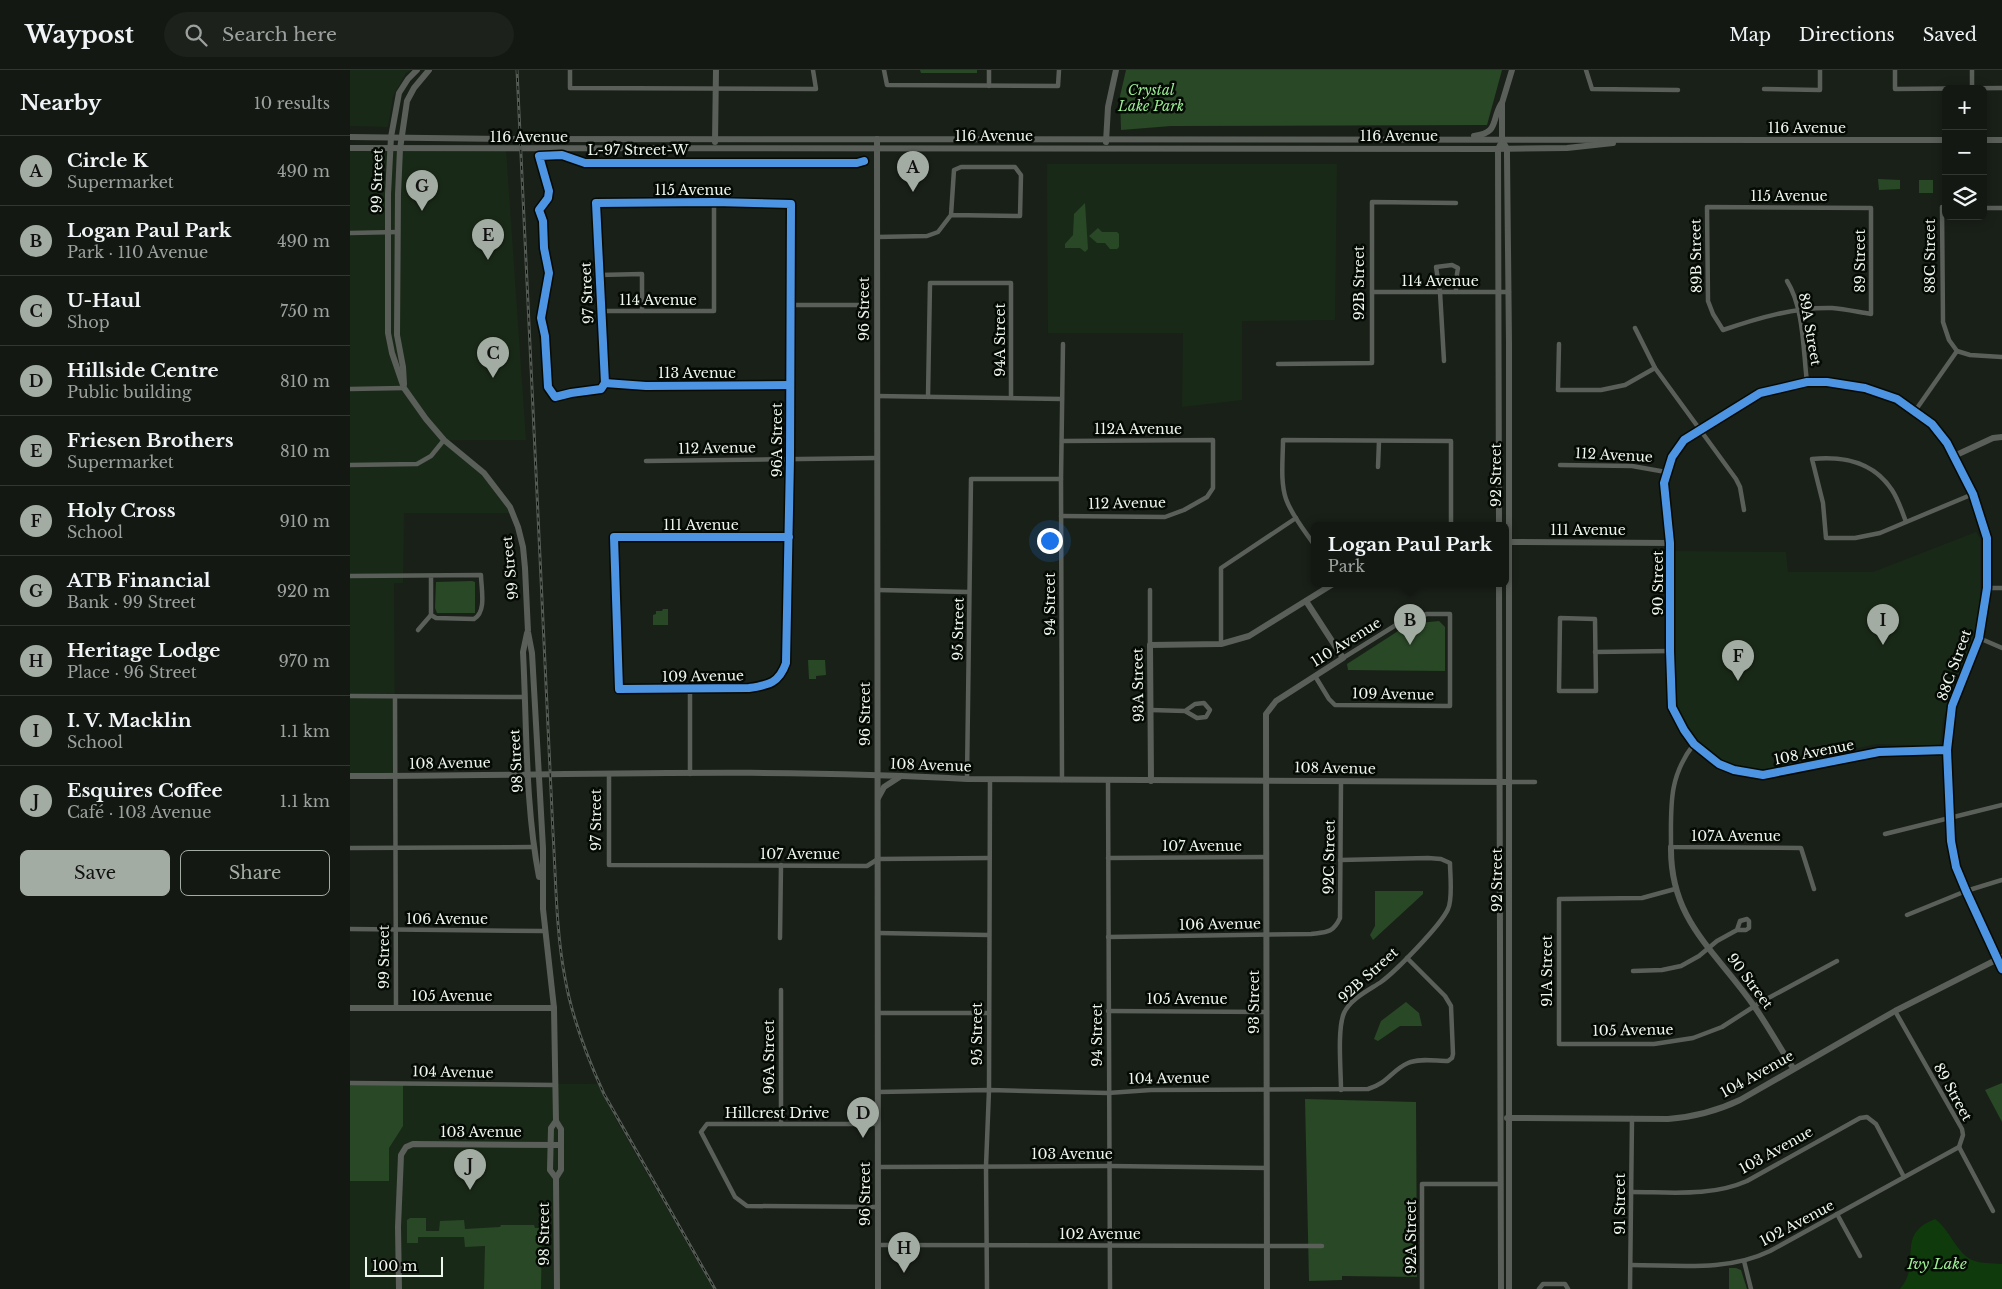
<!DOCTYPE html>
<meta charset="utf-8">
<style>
:root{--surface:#131812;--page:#1c211b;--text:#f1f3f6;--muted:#9da09f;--line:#323732;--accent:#a3aca2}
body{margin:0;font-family:"Libre Baskerville",serif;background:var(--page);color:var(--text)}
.controls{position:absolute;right:15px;top:15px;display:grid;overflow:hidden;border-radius:8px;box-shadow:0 2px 12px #0003}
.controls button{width:45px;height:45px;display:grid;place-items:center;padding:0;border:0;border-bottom:1px solid var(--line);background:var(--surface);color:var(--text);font:25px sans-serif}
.scale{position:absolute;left:15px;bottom:12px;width:78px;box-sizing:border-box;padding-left:5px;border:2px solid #eef7ed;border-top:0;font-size:14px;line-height:18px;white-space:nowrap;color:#eef7ed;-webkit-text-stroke:4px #060a05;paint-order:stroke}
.you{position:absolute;left:699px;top:470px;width:18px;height:18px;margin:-12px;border:4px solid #fff;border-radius:50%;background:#1a73e8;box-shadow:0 0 0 8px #1a73e833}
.badge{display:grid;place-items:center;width:32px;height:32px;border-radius:50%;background:var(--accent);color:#111;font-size:16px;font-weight:700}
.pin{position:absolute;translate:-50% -41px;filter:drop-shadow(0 1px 2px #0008)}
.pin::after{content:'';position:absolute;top:26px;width:18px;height:15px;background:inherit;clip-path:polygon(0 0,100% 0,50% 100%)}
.popup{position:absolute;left:961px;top:452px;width:198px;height:65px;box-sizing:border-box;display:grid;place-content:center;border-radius:8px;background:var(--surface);filter:drop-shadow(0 1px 4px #0005);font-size:16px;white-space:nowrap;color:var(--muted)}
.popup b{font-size:19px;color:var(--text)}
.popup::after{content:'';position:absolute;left:50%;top:100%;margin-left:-10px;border:10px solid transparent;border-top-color:var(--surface)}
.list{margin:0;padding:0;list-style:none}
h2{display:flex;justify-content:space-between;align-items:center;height:65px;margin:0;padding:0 20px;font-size:21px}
h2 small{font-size:16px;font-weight:400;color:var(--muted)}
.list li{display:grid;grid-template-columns:32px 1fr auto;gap:15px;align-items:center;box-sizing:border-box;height:70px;padding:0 20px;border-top:1px solid var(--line)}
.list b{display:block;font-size:19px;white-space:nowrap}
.list p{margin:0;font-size:16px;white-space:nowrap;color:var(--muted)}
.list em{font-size:16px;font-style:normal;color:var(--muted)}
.actions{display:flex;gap:10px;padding:15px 20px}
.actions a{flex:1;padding:11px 0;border:1px solid var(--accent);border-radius:8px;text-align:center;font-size:18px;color:var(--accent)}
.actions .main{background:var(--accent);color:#111}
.icon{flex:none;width:28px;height:28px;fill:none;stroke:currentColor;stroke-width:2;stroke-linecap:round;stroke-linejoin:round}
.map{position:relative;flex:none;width:1652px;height:1219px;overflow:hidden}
header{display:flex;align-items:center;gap:30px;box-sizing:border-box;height:70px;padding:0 25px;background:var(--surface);border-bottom:1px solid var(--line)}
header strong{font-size:24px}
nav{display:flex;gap:28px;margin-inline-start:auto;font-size:18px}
.search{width:350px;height:45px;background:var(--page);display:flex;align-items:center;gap:12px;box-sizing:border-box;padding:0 18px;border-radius:28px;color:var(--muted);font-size:19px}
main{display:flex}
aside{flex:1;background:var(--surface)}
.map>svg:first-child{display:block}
.built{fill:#192917}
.green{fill:#294826}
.water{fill:#0f3b0c}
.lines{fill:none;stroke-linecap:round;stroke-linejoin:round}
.street{stroke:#5a5f59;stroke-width:4.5}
.secondary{stroke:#5a5f59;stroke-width:6}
.rail-casing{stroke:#545a54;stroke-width:3}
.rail{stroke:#060a05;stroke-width:1;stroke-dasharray:4;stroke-linecap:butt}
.cycleway-casing{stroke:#060a05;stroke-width:11}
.cycleway{stroke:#4d94e3;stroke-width:8}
.labels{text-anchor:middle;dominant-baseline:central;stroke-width:5;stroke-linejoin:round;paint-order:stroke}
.park-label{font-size:14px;font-style:italic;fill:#99ec92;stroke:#060a05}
.street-label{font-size:14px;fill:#eef7ed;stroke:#060a05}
.water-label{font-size:15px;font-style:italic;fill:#9cef94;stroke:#060a05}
</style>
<header>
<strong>Waypost</strong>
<div class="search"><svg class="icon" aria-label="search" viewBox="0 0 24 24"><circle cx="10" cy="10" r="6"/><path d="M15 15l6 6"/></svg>Search here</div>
<nav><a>Map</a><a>Directions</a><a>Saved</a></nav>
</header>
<main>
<aside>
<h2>Nearby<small>10 results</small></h2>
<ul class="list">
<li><span class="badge">A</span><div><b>Circle K</b><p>Supermarket</p></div><em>490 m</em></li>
<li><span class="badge">B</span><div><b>Logan Paul Park</b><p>Park · 110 Avenue</p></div><em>490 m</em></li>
<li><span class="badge">C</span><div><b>U-Haul</b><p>Shop</p></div><em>750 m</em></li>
<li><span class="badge">D</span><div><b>Hillside Centre</b><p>Public building</p></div><em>810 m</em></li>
<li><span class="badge">E</span><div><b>Friesen Brothers</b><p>Supermarket</p></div><em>810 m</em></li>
<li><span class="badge">F</span><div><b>Holy Cross</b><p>School</p></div><em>910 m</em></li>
<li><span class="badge">G</span><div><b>ATB Financial</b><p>Bank · 99 Street</p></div><em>920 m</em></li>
<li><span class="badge">H</span><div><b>Heritage Lodge</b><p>Place · 96 Street</p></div><em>970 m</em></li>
<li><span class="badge">I</span><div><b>I. V. Macklin</b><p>School</p></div><em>1.1 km</em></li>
<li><span class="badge">J</span><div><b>Esquires Coffee</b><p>Café · 103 Avenue</p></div><em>1.1 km</em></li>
</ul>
<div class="actions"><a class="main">Save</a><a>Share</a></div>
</aside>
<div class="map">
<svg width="1652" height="1219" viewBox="0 0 1652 1219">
<rect width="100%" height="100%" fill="#192018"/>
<g class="built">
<polygon points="0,0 61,0 56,3 43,26 38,57 0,56"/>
<polygon points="0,78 156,79 176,370 95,370 124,393 162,443 54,443 53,513 44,513 45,706 0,706"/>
<polygon points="697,94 987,94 985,250 892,251 892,330 832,337 833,263 698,263"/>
<polygon points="1626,462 1630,468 1630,535 1625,565 1593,649 1590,676 1527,674 1472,686 1413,705 1384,700 1344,674 1322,637 1324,481 1436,482 1438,502 1523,502"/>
<polygon points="0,1013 248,1014 266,1050 363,1219 0,1219"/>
</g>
<g class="green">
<polygon points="570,0 627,0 627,3 571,3"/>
<polygon points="776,0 1152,0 1137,55 821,56 771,60 770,26"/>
<polygon points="1528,109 1550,110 1550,119 1529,120"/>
<rect x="1569" y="110" width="14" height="13"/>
<polygon points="735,133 738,179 735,182 730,178 715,178 715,174 723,165 724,144"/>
<polygon points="748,158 752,162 767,162 769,164 769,177 767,179 760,179 755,173 747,173 739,166"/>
<polygon points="122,511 125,512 125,543 87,543 85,538 86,512"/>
<polygon points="313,539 318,539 318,555 303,555 303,545 306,544 306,541 312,541"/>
<polygon points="1089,551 1095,557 1095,601 998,600 997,594 1059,554"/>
<polygon points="458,590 475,590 476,605 466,606 466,609 459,609"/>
<polygon points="1025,821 1073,821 1073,824 1023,870 1020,865 1025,856"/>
<polygon points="1056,932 1069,943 1072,956 1050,956 1028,971 1024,969 1031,951"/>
<polygon points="1652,1013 1652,1052 1635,1020"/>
<polygon points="0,1014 53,1014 53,1056 39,1078 39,1111 0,1111"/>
<polygon points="955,1029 1066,1032 1067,1207 992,1206 992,1210 959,1211"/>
<polygon points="60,1148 76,1148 76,1161 89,1161 90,1151 114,1150 115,1159 150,1157 151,1155 184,1155 185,1158 192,1158 191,1219 134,1219 135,1176 115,1177 114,1167 68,1167 68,1173 57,1173 57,1150"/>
<polygon points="1379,1198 1386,1198 1391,1200 1397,1219 1379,1219"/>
</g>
<path class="water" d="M1585,1149C1599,1159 1606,1181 1620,1189C1628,1194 1642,1193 1652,1194V1219H1550C1573,1192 1544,1165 1585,1149Z"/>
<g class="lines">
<g class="street">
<polyline points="220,0 220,18 466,19 463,0"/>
<polyline points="534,0 537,15 708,16 709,0"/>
<polyline points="639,0 639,16"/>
<polyline points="1236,0 1242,19 1328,20"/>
<polyline points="1545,0 1545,19 1652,18"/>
<polyline points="1622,18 1622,0"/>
<polyline points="1414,19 1470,20 1470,0"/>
<path d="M1357,137L1521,138V244C1508,242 1495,239 1482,238C1445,237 1408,248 1373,260L1363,244L1358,231Z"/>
<polyline points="1596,137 1592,137 1593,252 1599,270 1607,281"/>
<polyline points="1633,138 1652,138"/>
<polyline points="0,163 48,162"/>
<polyline points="527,167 577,166 588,162 601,145 604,100 611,97 665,97 671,105 670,146 601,145"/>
<polyline points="249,205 292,204 292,241"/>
<path d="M1437,211C1454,238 1453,280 1457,312"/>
<polyline points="1022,222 1159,222"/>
<polyline points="441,235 517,235"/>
<polyline points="251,241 364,241 364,132"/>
<polyline points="1285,258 1305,298 1386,409 1390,417 1394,440"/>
<polyline points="1209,274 1208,320 1251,320 1275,315 1305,298"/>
<polyline points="1607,281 1620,285 1652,287"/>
<polyline points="1094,291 1090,222 1086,197 1102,195 1108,198 1106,210 1106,222"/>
<polyline points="928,294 1022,293 1022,132 1106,133"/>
<polyline points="0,319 54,318"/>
<polyline points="527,326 712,329"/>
<polyline points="578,327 580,213 661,213 661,327"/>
<polyline points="1565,341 1607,281"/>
<polyline points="296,391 527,388"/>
<polyline points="0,395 67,394 81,386 94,370"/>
<polyline points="1210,395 1282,396 1316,402"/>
<polyline points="1028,397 1029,371"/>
<polyline points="711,446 815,447 834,440 857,427 863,418 863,370 712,371"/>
<path d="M1556,452C1552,441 1548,429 1542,420C1523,391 1493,386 1462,389L1473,433L1476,468H1505L1530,463L1623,424"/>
<path d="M439,467H264L269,619L399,618C419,615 429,613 436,593L440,389L441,134L364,132L246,133L255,313L296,316L440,315"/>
<path d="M965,476C955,461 942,446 936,429C930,411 933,389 933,370L1101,371V456"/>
<path d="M0,506L131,505C131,518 137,542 124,549L86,548L81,545V506"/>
<polyline points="1637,518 1652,518"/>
<polyline points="527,520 619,522"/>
<polyline points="800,520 800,575"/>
<polygon points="1210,548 1245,549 1246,621 1209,621"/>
<polyline points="68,560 81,545"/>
<polyline points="1629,568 1652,578"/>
<polyline points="871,574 871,498 946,448"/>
<polyline points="1245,582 1320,581"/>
<polyline points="965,606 979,629 985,635 1100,636 1100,544 1077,544 1054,550 993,588"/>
<polyline points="340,620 340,704"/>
<polyline points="0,626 175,627"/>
<polyline points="45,627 46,938"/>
<polyline points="801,640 835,641 847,648 856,647 860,640 854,633 845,634 835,641"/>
<path d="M1344,674C1318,707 1321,737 1321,777L1451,778L1464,819"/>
<polyline points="259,704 259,795 517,796 528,789 639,788"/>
<polyline points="617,709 621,409 711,409"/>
<polyline points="712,710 711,409 713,274"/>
<polyline points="758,710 760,1219"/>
<polyline points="1160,712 1185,712"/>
<polyline points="1535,764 1652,735"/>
<polyline points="0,778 183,777"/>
<polyline points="758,788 916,787"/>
<path d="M990,790L1078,788L1091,789L1100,793C1100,804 1103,829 1098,839C1091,855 1046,901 1031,912C1019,920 1000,929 994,943C987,959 991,1001 991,1020"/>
<polyline points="1325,819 1292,828 1209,829 1209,974 1304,974 1343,968 1372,957 1411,932 1487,891"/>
<polyline points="1557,845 1616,821 1652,810"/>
<polyline points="0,859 194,861"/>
<polyline points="528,863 638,865"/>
<path d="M758,867L961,864C977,862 983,863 990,848L991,711"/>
<polyline points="430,868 431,795"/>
<polyline points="1647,889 1652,899"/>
<polyline points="1283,901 1312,900 1331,896 1349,886 1367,871 1387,860 1396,860 1399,858 1399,851 1397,849 1390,851 1387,860"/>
<polyline points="758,941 917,942"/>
<polyline points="1545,941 1612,1059 1613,1065 1609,1077"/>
<polyline points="528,943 638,943"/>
<polyline points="0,1013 205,1015"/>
<path d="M528,1022L639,1020L758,1023L801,1020L1018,1019C1038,1013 1042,1000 1058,993C1069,988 1085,991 1098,991L1102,988L1103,984L1101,936L1095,926L1057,888"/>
<polyline points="431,1054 431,920"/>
<polyline points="528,1054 357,1054 351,1062 385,1127 397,1136 528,1137"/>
<polyline points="1609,1077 1643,1141"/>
<polyline points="528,1097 759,1096 917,1098"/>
<path d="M1281,1122C1320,1122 1361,1127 1397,1111L1510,1048L1517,1047L1526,1054L1554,1107"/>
<polyline points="1487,1144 1510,1186"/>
<polyline points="528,1175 972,1176"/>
<polyline points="1394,1191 1401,1219"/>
<path d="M1281,1195C1327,1195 1377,1202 1420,1181L1609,1077"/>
<polyline points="637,1219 636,1096 639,1020 640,709"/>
<polyline points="1072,1219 1072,1114 1150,1114"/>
<polyline points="1189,1219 1193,1214 1215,1214 1218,1219"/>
<polyline points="1280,1219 1282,1048"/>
</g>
<g class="secondary">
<polyline points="67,0 58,9 49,23 41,67 38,124 38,263 42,283 54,318 76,349 94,370 134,403 160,437 168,457 173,477 175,498 178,562 182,583 193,778 193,839 204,938 206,1051 211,1059 211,1100 206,1108 207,1219"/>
<path d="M1124,66C1149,63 1141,51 1151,34"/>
<polyline points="0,67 155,69 1596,70"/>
<polyline points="527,69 528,1219"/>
<polyline points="1633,70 1652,70"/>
<polyline points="365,72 366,0"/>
<polyline points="756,72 758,37 766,0"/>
<polyline points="0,78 1142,79 1217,78 1263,73"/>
<polyline points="54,314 53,297 47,265 48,124 50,79 57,31 64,18 79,0"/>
<polyline points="1604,386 1643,368 1652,367"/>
<polyline points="1149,456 1148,79 1150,75"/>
<polyline points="1156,472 1320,473"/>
<polyline points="1149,514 1151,1219"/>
<path d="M177,563L173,582C177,657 175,734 189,807"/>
<polyline points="1597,680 1529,682 1413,705 1384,700 1369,694 1344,674 1334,660 1322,637 1320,581 1320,473 1314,413 1322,387 1334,370 1410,323 1457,312 1477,312 1515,318 1547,329 1582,354 1597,373 1623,424 1637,468 1637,518 1629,568 1602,636 1597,680 1601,771 1606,797 1647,889"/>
<path d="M0,706C206,706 412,697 617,709L1160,712"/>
<polyline points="801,711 800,575 871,574 899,566 983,514"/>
<polyline points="528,728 534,717 551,706"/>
<path d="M1321,777C1320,851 1366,881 1404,936C1418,956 1430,978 1443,998"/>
<polyline points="0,938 204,938"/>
<path d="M1157,1048L1318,1049C1344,1047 1367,1041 1390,1030L1545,941L1652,887"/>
<polyline points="206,1108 200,1100 201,1058 206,1051"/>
<polyline points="49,1219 48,1157 51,1085 56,1077 63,1074 211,1075"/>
<polyline points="917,1219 916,644 926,631 993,588 956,531"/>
<polyline points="1159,1219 1159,273 1157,86 1157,79 1152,70 1152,33 1162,0"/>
</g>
<defs>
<path id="rail" d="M167,0L203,763C206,811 206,861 215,908C222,948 237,987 254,1024L365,1219"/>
</defs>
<use href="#rail" class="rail-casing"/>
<use href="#rail" class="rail"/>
<defs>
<g id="cycleway">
<path d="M255,313L246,133L364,132L441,134L440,389L436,593C429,613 419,615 399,618L269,619L264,467H439"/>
<polyline points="255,313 251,319 221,323 205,327 198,317 195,266 191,248 199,203 194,178 193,151 189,140 198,128 199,121 189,86 212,85 235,93 507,93 514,91"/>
<polyline points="255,313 296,316 440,315"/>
<polyline points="1597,680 1529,682 1413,705 1384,700 1369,694 1344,674 1334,660 1322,637 1320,581 1320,473 1314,413 1322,387 1334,370 1410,323 1457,312 1477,312 1515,318 1547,329 1582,354 1597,373 1623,424 1637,468 1637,518 1629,568 1602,636 1597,680 1601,771 1606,797 1616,821 1652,899"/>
</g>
</defs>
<use href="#cycleway" class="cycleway-casing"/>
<use href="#cycleway" class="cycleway"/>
</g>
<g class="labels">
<g class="park-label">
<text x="801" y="20">Crystal<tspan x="801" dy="16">Lake Park</tspan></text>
</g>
<g class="street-label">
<text x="1457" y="58">116 Avenue</text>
<text x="644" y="66">116 Avenue</text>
<text x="1049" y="66">116 Avenue</text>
<text x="179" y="67">116 Avenue</text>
<text x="288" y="80">L-97 Street-W</text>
<text transform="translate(27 111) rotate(-89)">99 Street</text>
<text x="343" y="120">115 Avenue</text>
<text x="1439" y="126">115 Avenue</text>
<text transform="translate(1346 186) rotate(-91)">89B Street</text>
<text transform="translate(1580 186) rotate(-90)">88C Street</text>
<text transform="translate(1510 191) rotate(-90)">89 Street</text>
<text x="1090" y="211">114 Avenue</text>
<text transform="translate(1009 213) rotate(-90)">92B Street</text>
<text transform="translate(237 223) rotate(-93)">97 Street</text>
<text x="308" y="230">114 Avenue</text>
<text transform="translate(514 239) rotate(-90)">96 Street</text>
<text transform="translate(1460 259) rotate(80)">89A Street</text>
<text transform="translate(650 270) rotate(-90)">94A Street</text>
<text x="347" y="303">113 Avenue</text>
<text x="788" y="359">112A Avenue</text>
<text transform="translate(427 370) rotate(-90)">96A Street</text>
<text transform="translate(367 378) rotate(-1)">112 Avenue</text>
<text transform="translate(1264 385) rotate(3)">112 Avenue</text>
<text transform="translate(1146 405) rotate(-90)">92 Street</text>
<text transform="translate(777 433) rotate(-1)">112 Avenue</text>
<text x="351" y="455">111 Avenue</text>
<text x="1238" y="460">111 Avenue</text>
<text transform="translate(160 498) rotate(-96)">99 Street</text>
<text transform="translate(1308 513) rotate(-90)">90 Street</text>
<text transform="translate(700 534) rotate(-90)">94 Street</text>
<text transform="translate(608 559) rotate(-89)">95 Street</text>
<text transform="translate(996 572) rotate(-32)">110 Avenue</text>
<text transform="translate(1604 595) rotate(-70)">88C Street</text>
<text transform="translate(353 606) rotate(-1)">109 Avenue</text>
<text transform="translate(788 615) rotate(-91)">93A Street</text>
<text transform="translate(1043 624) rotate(1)">109 Avenue</text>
<text transform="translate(515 644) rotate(-90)">96 Street</text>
<text transform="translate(1464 682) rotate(-11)">108 Avenue</text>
<text transform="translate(166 691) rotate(-93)">98 Street</text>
<text transform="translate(100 693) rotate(-1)">108 Avenue</text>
<text transform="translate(581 695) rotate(2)">108 Avenue</text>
<text transform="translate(985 698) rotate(1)">108 Avenue</text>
<text transform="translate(246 750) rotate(-90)">97 Street</text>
<text x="1386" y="766">107A Avenue</text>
<text x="852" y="776">107 Avenue</text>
<text x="450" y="784">107 Avenue</text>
<text transform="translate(979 787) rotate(-89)">92C Street</text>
<text transform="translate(1147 810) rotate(-90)">92 Street</text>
<text x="97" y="849">106 Avenue</text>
<text transform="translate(870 854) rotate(-1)">106 Avenue</text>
<text transform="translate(34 887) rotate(-90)">99 Street</text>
<text transform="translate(1197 901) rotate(-90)">91A Street</text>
<text transform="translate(1018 905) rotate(-42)">92B Street</text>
<text transform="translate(1400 911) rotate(53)">90 Street</text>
<text x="102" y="926">105 Avenue</text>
<text x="837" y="929">105 Avenue</text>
<text transform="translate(904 932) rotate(-90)">93 Street</text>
<text transform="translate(1283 960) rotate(-1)">105 Avenue</text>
<text transform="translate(627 964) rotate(-90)">95 Street</text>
<text transform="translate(747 965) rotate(-90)">94 Street</text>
<text transform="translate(419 987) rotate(-90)">96A Street</text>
<text transform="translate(103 1002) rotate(1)">104 Avenue</text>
<text transform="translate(1407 1004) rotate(-29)">104 Avenue</text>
<text transform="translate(819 1008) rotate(-1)">104 Avenue</text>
<text transform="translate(1603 1022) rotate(61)">89 Street</text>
<text x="427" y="1043">Hillcrest Drive</text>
<text x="131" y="1062">103 Avenue</text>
<text transform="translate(1426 1080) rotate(-29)">103 Avenue</text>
<text x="722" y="1084">103 Avenue</text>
<text transform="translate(515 1124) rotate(-90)">96 Street</text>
<text transform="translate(1270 1134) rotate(-90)">91 Street</text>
<text transform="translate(1447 1153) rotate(-28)">102 Avenue</text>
<text transform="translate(194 1164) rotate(-90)">98 Street</text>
<text x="750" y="1164">102 Avenue</text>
<text transform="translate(1061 1167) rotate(-90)">92A Street</text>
</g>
<g class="water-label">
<text x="1587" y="1193">Ivy Lake</text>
</g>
</g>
</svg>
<div class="controls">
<button>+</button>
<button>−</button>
<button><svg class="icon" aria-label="layers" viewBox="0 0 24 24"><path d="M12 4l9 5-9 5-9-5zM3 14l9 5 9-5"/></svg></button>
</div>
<div class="scale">100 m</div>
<div class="you"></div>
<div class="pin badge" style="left:563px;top:122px">A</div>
<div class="pin badge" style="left:1060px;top:575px">B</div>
<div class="popup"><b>Logan Paul Park</b>Park</div>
<div class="pin badge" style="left:143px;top:308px">C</div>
<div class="pin badge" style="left:513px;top:1068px">D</div>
<div class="pin badge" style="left:138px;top:190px">E</div>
<div class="pin badge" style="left:1388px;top:611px">F</div>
<div class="pin badge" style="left:72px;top:141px">G</div>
<div class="pin badge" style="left:554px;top:1203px">H</div>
<div class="pin badge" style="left:1533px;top:575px">I</div>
<div class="pin badge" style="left:120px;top:1120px">J</div>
</div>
</main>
